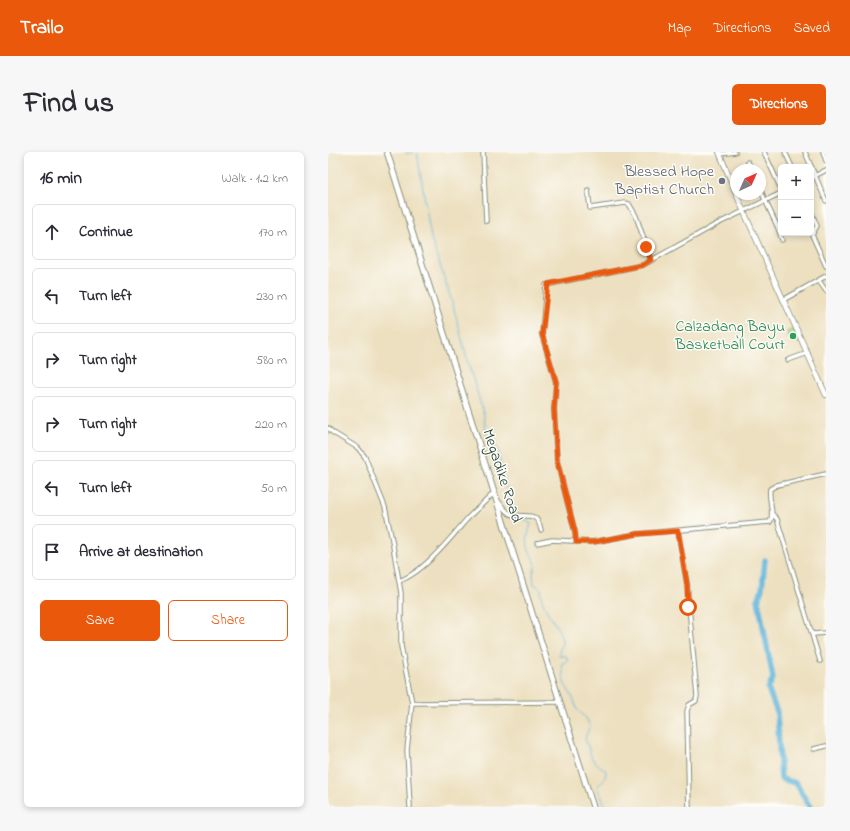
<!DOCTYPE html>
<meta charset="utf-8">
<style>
:root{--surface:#fff;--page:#f7f7f7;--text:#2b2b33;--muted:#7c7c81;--line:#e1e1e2;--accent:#ea580c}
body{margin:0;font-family:"Indie Flower",sans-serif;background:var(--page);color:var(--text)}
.controls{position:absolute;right:12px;top:12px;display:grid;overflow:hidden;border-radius:6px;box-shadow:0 2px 6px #0003}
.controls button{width:36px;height:36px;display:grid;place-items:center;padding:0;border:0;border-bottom:1px solid var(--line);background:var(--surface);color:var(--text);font:20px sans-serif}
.compass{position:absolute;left:402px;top:12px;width:36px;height:36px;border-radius:50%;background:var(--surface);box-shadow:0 2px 6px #0003;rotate:45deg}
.stop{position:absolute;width:12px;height:12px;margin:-9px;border:3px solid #ea580c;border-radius:50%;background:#fff}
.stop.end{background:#ea580c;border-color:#fff;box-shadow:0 1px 4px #0008}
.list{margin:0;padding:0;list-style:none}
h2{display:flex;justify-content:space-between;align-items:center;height:52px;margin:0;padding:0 16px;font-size:17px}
h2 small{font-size:13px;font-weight:400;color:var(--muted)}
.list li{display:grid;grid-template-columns:26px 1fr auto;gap:12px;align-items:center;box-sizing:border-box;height:56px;margin:0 8px 8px;padding:0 8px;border:1px solid var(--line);border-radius:6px}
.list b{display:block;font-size:15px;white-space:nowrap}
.list em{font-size:13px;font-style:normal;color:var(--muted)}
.actions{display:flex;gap:8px;padding:12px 16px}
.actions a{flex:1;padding:9px 0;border:1px solid var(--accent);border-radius:6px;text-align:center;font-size:14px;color:var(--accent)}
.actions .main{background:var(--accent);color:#fff}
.icon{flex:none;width:22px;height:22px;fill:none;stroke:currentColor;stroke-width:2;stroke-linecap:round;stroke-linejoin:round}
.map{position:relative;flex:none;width:498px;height:655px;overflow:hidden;border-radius:6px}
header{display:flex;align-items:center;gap:24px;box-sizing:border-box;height:56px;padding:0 20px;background:var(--accent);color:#fff}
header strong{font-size:19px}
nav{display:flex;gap:22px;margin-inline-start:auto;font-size:14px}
.intro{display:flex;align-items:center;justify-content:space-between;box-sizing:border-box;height:96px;padding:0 24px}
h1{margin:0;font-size:28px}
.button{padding:10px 18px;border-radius:6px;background:var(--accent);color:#fff;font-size:14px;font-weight:700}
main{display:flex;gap:24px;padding:0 24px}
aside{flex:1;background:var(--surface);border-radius:6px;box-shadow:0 2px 6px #0003}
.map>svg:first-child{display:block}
.green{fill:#a7d988;stroke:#638b5e}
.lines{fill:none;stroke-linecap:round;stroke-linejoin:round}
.stream{stroke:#5db4d9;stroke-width:1}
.river{stroke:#5db4d9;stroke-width:5.5}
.minor-casing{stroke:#868e7a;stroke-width:5.5}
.tertiary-casing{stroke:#868e7a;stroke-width:6}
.secondary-casing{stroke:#868e7a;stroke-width:7}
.minor{stroke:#fff;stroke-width:3.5}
.tertiary{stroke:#fff;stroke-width:4.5}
.secondary{stroke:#fff;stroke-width:5}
.route{stroke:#ea580c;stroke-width:5}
.worship-dot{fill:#6b7280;stroke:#fdfcf7;stroke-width:1.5}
.leisure-dot{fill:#2e9e5b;stroke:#fdfcf7;stroke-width:1.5}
.labels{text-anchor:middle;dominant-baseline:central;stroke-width:3;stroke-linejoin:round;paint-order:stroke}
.worship-label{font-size:16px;fill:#5b616d;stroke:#fdfcf7;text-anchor:end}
.leisure-label{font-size:16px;fill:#27864d;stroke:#fdfcf7;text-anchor:end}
.street-label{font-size:16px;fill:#1f3d34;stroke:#fdfcf7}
</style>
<header>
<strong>Trailo</strong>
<nav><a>Map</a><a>Directions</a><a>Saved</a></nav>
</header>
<div class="intro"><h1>Find us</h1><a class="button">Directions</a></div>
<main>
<aside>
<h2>16 min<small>Walk · 1.2 km</small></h2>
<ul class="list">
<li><svg class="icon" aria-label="ahead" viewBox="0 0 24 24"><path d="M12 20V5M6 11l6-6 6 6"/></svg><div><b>Continue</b></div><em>170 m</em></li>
<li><svg class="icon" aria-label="left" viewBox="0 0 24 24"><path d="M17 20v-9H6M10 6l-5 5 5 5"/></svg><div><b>Turn left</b></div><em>230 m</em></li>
<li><svg class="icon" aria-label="right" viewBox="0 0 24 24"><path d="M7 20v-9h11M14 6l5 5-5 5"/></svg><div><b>Turn right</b></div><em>580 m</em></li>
<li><svg class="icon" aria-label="right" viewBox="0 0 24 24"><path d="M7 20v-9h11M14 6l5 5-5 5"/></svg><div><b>Turn right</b></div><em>220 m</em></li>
<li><svg class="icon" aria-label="left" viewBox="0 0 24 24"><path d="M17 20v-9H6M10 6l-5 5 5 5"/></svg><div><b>Turn left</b></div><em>50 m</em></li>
<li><svg class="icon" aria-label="arrive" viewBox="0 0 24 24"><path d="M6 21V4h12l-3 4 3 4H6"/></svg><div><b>Arrive at destination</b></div></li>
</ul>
<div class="actions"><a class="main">Save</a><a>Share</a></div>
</aside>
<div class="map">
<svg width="498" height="655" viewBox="0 0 498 655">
<rect width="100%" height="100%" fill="#fdfcf7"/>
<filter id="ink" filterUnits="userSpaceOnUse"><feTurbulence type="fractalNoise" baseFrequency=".025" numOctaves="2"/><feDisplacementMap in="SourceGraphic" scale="8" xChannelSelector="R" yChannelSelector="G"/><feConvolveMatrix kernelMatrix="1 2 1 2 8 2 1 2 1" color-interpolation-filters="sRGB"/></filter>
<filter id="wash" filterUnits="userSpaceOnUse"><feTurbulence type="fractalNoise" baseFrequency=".012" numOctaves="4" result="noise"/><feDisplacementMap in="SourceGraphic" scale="16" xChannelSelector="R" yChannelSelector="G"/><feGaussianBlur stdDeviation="0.9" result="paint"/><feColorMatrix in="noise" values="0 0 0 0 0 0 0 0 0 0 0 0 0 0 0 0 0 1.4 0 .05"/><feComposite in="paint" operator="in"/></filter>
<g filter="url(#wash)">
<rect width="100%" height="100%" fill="#ede0c0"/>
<polygon class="green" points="466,177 471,188 464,191 459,180"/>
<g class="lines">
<g class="stream">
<polyline points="78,0 79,2 85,0"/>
<polyline points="89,0 103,86 125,153 140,211 155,259 159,286 169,297 178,335 188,362"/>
<path d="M189,365V367H196L203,372C197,391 198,394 208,412L205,422L206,432L213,437C212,461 234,473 234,491C233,495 231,500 231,504H238L240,510L234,511L236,531L245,546L249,557L258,566L262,574L257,586L264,607L278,619L277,626L269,635L278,655"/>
</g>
<polyline class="river" points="437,408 434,437 430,448 445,526 440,537 449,560 453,627 468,631 482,655"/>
</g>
</g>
<g filter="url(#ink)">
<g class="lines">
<defs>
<g id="minor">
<polyline points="155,0 158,69"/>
<polyline points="436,0 453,37"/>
<polyline points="457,0 464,15"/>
<polyline points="477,0 498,49"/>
<polyline points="495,0 498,9"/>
<polyline points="392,2 407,0"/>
<polyline points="420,10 424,18"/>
<polyline points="483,26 498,18"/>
<polyline points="432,37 450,76 454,88"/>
<polyline points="260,38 262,56 297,51 301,52 308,64 323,108"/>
<polyline points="483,59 489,74 484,83 498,114"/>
<polyline points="491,129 498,139"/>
<polyline points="455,148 498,124"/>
<polyline points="460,208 480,201"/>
<polyline points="0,276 4,280 30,296 37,305 57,355 64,388 73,441 73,494 84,551 79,598 82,655"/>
<polyline points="444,362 449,367 492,509"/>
<polyline points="350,379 359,432 369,544 368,549 361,553 359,559 361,655"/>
<polyline points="248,390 247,380 229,309 226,257 228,230 214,183 218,133 315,113 387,73 453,41"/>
<path d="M209,391L224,388L265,390L309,382L442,370C447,362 440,347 442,337L449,333L498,322"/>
<path d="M71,429C95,421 122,387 139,367C147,358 157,350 165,342C171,348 176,361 185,363C198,366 209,358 213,378"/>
<polyline points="485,482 498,481"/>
<polyline points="84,551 231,550"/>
<polyline points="486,597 498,594"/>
</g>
<g id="tertiary">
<polyline points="391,0 408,41"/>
<polyline points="408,42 498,243"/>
</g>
<polyline id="secondary" points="59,0 265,655"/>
</defs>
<use href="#minor" class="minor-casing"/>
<use href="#tertiary" class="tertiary-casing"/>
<use href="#secondary" class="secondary-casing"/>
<use href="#minor" class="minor"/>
<use href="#tertiary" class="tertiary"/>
<use href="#secondary" class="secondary"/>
</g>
</g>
<g class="lines" filter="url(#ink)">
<polyline class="route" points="318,95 323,108 315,113 220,132 214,182 228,230 226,257 229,309 247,380 248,390 265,390 309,382 350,379 359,432 360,455"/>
</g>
<circle class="worship-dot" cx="394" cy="29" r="4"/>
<circle class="leisure-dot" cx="465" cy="184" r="4"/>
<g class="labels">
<g class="worship-label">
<text x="386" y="20">Blessed Hope<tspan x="386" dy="18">Baptist Church</tspan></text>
</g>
<g class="leisure-label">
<text x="457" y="175">Calzadang Bayu<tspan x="457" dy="18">Basketball Court</tspan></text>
</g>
<g class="street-label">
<text transform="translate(174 324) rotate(72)">Megadike Road</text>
</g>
</g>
</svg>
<div class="controls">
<button>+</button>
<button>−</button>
</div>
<svg class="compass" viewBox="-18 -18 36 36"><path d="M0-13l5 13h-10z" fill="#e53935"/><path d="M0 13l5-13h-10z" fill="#7c7c81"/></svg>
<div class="stop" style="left:360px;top:455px"></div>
<div class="stop end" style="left:318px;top:95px"></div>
</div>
</main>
